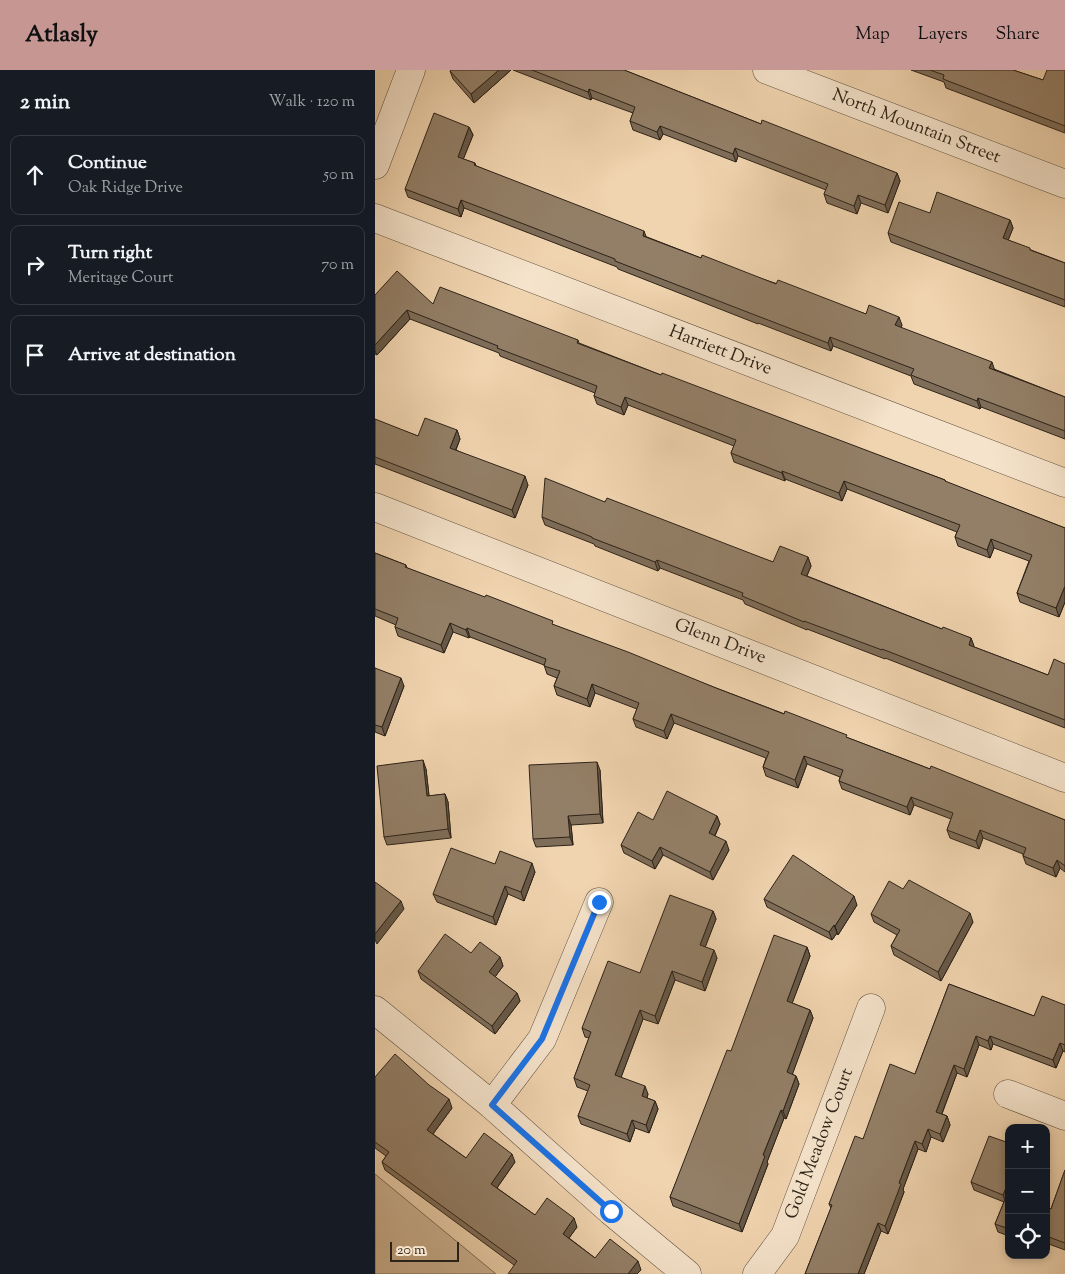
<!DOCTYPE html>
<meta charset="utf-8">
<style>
:root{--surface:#171b24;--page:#20242c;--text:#f1f3f6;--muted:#9ea1a6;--line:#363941;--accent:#c59692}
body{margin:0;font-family:"Sorts Mill Goudy",serif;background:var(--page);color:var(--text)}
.controls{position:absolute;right:15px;bottom:15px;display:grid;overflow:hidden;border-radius:10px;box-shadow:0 2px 8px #0003}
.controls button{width:45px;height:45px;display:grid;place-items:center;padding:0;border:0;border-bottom:1px solid var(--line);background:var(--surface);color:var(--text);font:25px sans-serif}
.scale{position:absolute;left:15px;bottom:12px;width:69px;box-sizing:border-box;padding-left:5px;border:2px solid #2e2318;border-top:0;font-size:14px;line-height:18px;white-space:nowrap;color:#2e2318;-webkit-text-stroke:4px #f5e3cb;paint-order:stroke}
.stop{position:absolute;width:15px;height:15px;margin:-11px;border:4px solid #1a73e8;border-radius:50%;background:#fff}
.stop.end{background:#1a73e8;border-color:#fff;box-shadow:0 1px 5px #0008}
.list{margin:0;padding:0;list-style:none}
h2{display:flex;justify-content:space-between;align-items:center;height:65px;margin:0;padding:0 20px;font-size:21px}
h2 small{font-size:16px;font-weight:400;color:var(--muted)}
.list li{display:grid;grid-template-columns:32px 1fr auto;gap:15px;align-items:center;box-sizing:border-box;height:80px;margin:0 10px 10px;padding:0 10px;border:1px solid var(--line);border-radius:10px}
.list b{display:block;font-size:19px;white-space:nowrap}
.list p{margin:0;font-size:16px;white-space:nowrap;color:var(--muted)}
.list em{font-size:16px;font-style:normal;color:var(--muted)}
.icon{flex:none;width:28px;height:28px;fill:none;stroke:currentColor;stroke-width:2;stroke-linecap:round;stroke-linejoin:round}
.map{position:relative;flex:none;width:690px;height:1204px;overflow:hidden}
header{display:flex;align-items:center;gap:30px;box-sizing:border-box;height:70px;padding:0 25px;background:var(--accent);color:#111}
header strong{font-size:24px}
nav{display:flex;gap:28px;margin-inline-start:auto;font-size:18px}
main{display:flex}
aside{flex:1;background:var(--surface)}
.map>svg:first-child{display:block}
.green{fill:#cfb695;stroke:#7e6c56}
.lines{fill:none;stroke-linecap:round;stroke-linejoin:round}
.minor-casing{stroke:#5e4f3e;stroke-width:29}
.minor{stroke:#f5e3cb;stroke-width:28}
.wall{fill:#7e6d59;stroke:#2e2318}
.shaded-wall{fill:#675948;stroke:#2e2318}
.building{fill:#937f67;stroke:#2e2318}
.route{stroke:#1a73e8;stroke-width:6}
.labels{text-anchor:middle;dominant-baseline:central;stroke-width:4;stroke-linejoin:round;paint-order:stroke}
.street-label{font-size:18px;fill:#2e2318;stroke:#f5e3cb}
</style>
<header>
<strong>Atlasly</strong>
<nav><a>Map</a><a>Layers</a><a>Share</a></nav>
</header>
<main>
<aside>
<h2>2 min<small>Walk · 120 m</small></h2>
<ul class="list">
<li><svg class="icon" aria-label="ahead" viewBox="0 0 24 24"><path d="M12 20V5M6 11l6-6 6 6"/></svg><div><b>Continue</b><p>Oak Ridge Drive</p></div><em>50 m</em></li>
<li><svg class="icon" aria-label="right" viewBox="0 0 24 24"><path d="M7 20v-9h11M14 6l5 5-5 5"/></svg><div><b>Turn right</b><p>Meritage Court</p></div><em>70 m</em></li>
<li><svg class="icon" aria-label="arrive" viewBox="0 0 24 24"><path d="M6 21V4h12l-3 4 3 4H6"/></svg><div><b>Arrive at destination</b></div></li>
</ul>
</aside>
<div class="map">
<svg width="690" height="1204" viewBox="0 0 690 1204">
<rect width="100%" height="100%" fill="#f0d4af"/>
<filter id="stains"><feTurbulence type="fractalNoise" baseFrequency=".004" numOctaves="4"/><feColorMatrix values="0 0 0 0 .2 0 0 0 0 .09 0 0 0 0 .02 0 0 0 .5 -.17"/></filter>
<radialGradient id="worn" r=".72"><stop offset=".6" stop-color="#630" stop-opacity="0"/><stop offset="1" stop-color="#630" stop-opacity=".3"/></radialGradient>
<polygon class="green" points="0,1104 121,1204 0,1204"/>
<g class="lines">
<defs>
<g id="minor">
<polyline points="392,0 690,114"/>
<polyline points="0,95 36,0"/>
<polyline points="0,148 690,413"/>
<polyline points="0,437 690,708"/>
<polyline points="0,940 117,1035 236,1141 312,1204"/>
<polyline points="633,1024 690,1046"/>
<polyline points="117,1035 167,969 224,832"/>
<polyline points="382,1204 410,1166 496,938"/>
</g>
</defs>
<use href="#minor" class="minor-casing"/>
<use href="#minor" class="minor"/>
</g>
<g class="wall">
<polygon points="136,0 99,33 78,9 75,1"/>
<polygon points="138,0 249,0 386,54 522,103 525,111 513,143 486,133 482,144 452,133 449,124 451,120 363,86 361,92 288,64 285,70 258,60 255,51 258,43 217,28 216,30"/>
<polygon points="536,0 638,0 668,10 690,0 690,63 571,18 569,12"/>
<polygon points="94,57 98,65 88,89 100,93 101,96 272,167 326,188 491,244 527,255 526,258 619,299 690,327 690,369 606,337 605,339 539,314 536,306 458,276 456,281 383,253 383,254 243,199 242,197 89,138 86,147 33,127 30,119"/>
<polygon points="555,143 635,150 638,158 633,170 656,180 690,193 690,237 516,172 513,163"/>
<polygon points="0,225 58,234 203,270 204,273 286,305 570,410 571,412 690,458 690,532 684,547 645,532 642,523 654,491 619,478 615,488 583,476 580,467 582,462 472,419 467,431 410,409 410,411 359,392 356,383 359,376 253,335 249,345 222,334 219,326 220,323 125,286 124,283 35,249 2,285 0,284"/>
<polygon points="0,350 43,366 82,360 85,369 81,380 153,415 140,448 0,394"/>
<polygon points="230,432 398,492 433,487 436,496 432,506 567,559 596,568 599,577 673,605 690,594 690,658 510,588 510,589 432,559 432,560 370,534 368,530 285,498 283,501 220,476 219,474 170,455 167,447"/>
<polygon points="0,483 31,495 32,498 341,618 690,750 690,802 685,798 681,807 651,794 648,786 648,784 608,768 604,779 575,768 572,760 576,749 539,735 535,745 467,719 464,711 465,707 432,694 423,718 391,706 388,697 391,688 299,653 292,669 261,657 258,649 262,639 220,623 215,637 182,625 179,616 182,608 172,604 169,595 95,567 94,568 78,562 69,583 23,566 20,557 21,555 0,546"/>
<polygon points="0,598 29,616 10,666 0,662"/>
<polygon points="51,699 54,726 70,724 73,732 76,768 12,775 9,767"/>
<polygon points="225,700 228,753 196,755 198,775 161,777 158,769"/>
<polygon points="342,746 345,754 340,766 354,780 338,810 288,785 280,799 249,783 246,775 278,750"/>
<polygon points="120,794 160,802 149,831 133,824 121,855 62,832 58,824"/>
<polygon points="389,829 482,835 463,865 462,863 457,870 392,837"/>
<polygon points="338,841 341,849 330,877 342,888 330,921 300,910 283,954 268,949 246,1007 273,1024 272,1028 280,1031 283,1039 274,1063 260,1058 255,1072 206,1054 203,1046 213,1021 202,1017 199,1008 214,968 210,967 207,958 265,903"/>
<polygon points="496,844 598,852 566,911 519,885 516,876 522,865 499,852"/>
<polygon points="432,877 435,886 417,933 435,940 438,948 417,1004 421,1006 424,1014 411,1049 409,1048 392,1092 393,1094 367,1162 298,1136 295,1127 356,981"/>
<polygon points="96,883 125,887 128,896 120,907 142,923 145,931 120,964 46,909 43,901"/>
<polygon points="574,914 659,946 690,935 690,982 688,981 681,998 618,974 616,980 604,975 592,1007 582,1003 567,1044 572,1046 575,1055 568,1072 556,1067 551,1082 543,1079 528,1119 529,1122 513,1164 506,1161 489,1204 430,1204 456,1138 454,1134 488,1069 540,1004"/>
<polygon points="0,1007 77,1038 58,1064 91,1088 140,1092 122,1118 160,1145 202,1157 194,1168 220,1188 266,1200 139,1195 10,1100 7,1092 11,1086 0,1078"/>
<polygon points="634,1073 634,1166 623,1162 620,1154 629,1132 599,1120 596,1112"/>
<polygon points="690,1100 690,1180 671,1173 671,1137 676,1139"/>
</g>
<g class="shaded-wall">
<polygon points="124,0 136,0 99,33 96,24"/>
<polygon points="214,19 217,28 216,30 213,22"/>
<polygon points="285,56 288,64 285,70 282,62"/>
<polygon points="94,57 98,65 86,95 83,87"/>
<polygon points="360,78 363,86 361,92 358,84"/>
<polygon points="522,103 525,111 513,143 510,135"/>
<polygon points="483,125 486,133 482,144 479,136"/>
<polygon points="86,130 89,138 86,147 83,139"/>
<polygon points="635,150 638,158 631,176 628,168"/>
<polygon points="269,161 272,169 268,166"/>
<polygon points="32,240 35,249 2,285 0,281 0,275"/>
<polygon points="524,247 527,255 523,264 520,255"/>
<polygon points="455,267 458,276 456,281 453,273"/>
<polygon points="617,292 620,301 614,298"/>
<polygon points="250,327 253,335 249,345 246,337"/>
<polygon points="603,328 606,337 605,339 602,331"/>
<polygon points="82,360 85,369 78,386 75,378"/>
<polygon points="407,401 410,409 410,411 407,403"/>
<polygon points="150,406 153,415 140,448 137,440"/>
<polygon points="469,411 472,419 467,431 464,423"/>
<polygon points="616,469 619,478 615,488 612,480"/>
<polygon points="433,487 436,496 429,512 426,504"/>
<polygon points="282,490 285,498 283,501 280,492"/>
<polygon points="690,516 690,532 684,547 681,538"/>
<polygon points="75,553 78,562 69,583 66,575"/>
<polygon points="92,558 95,567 94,568 91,560"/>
<polygon points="596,568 599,576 597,583 594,575"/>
<polygon points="26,608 29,616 10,666 7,657"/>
<polygon points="217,614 220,623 215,637 212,629"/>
<polygon points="296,644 299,653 292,669 289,661"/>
<polygon points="429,686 432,694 423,718 420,710"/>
<polygon points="48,690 51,699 55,734 52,726"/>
<polygon points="222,692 225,700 228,753 225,744"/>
<polygon points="70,724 73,732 76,768 73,759"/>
<polygon points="536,727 539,735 535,745 532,737"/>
<polygon points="193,746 196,755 198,775 195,767"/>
<polygon points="342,746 345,754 337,771 334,763"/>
<polygon points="605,760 608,768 604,779 601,771"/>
<polygon points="351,771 354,780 338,810 335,802"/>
<polygon points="285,777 288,785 280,799 277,791"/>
<polygon points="682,790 685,798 681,807 678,798"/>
<polygon points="157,793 160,802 149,831 146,822"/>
<polygon points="130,816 133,824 121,855 118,847"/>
<polygon points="479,826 482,835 463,865 460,856"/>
<polygon points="26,831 29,839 2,874 0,870 0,864"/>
<polygon points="338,841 341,849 328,883 325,875"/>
<polygon points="595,843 598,852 566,911 563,902"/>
<polygon points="459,855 462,863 457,870 454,862"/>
<polygon points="432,877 435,886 415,939 412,931"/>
<polygon points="339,880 342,888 330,921 327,912"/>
<polygon points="125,887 128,896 117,911 114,902"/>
<polygon points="297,901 300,910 283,954 280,946"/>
<polygon points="142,923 145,931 120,964 117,956"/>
<polygon points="265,940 268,949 244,1013 240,1005"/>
<polygon points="435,940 438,948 415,1011 412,1002"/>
<polygon points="601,966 604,975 592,1007 589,999"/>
<polygon points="615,966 618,974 616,980 613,971"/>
<polygon points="685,973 688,981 681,998 678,990"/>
<polygon points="579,995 582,1003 564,1051 561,1042"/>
<polygon points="421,1006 424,1014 411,1049 408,1041"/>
<polygon points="270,1016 273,1024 270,1034 267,1026"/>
<polygon points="74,1029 77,1038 55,1068 52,1060"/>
<polygon points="280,1031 283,1039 274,1063 271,1055"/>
<polygon points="406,1040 409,1048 392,1092 393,1094 367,1162 364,1154 388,1085"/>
<polygon points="572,1046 575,1055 568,1072 565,1064"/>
<polygon points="257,1050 260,1058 255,1072 252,1064"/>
<polygon points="553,1059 556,1067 551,1082 547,1074"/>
<polygon points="540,1071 543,1079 528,1119 529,1122 513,1164 510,1156 524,1113"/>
<polygon points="137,1084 140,1092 119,1122 116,1114"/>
<polygon points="634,1111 634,1127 631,1133 628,1125"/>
<polygon points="199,1148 202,1157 191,1172 188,1164"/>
<polygon points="503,1153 506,1161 489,1204 483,1204"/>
<polygon points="263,1191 266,1200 262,1204 253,1204"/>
</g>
<g class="building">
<polygon points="76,0 124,0 96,24 75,1"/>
<polygon points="157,0 249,0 386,54 387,50 522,103 510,135 483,125 479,136 449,124 453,114 360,78 358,84 285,56 282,62 255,51 260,37 214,19 213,22"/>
<polygon points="555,0 638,0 668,10 672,0 690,0 690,56 568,9 569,5"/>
<polygon points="59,43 94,57 83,87 100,93 99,95 269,161 268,166 326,188 327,185 401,214 403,210 491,244 494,235 524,247 520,255 617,292 614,298 690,327 690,361 603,328 602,331 536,305 539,299 455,267 453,273 380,245 240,191 240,189 86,130 83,139 30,119"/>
<polygon points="562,122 635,150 628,168 655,178 655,180 690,193 690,230 513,163 524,132 555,143"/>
<polygon points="22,201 58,234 65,217 203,270 202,273 286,305 287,303 570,410 570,411 690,458 690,516 681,538 642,523 657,485 616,469 612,480 580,467 585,455 469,411 464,423 407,401 407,403 356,383 361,370 250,327 246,337 219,326 222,316 122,278 123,276 32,240 0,275 0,225"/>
<polygon points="50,348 82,360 75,378 150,406 137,440 0,387 0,349 43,366"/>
<polygon points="170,408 230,432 232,428 398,492 405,476 433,487 426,504 567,559 568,557 596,568 594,575 673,605 679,589 690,594 690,650 507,579 507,580 429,551 429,552 367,526 368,523 282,490 280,492 217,468 217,467 167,447"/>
<polygon points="0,483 31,495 30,497 110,527 111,525 178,551 177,554 253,582 341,618 409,644 410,641 472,665 471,667 555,699 556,696 690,750 690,796 682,790 678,798 648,786 651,778 605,760 601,771 572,760 578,743 536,727 532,737 464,711 468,700 429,686 420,710 388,697 394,682 296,644 289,661 258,649 264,633 217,614 212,629 179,616 185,601 169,596 171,589 92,558 91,560 75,553 66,575 20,557 23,548 0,539"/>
<polygon points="0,598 26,608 7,657 0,655"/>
<polygon points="48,690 52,726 70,724 73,759 9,767 2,696"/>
<polygon points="222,692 225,744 193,746 195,767 158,769 154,695"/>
<polygon points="292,721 342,746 334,763 351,771 335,802 285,777 277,791 246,775 263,742 278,750"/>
<polygon points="76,778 120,794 125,781 157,793 146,822 130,816 118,847 58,824"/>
<polygon points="418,785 479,826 460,856 459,855 454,862 389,829"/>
<polygon points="534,810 595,843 563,902 516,876 525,860 496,844 514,811 528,819"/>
<polygon points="0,812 26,831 0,864"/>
<polygon points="295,825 338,841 325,875 339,880 327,912 297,901 280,946 265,940 240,1005 270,1016 267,1026 280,1031 271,1055 257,1050 252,1064 203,1046 215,1015 199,1008 216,962 207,958 233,891 265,903"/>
<polygon points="70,864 96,883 105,872 125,887 114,902 142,923 117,956 43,901"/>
<polygon points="399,865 432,877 412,931 435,940 412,1002 421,1006 408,1041 406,1040 388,1085 390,1086 364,1154 295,1127 352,980 356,981"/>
<polygon points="574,914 659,946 667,926 690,935 690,975 685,973 678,990 615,966 613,971 601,966 589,999 579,995 561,1042 572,1046 565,1064 553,1059 547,1074 540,1071 524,1113 526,1114 510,1156 503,1153 483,1204 430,1204 457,1135 454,1134 480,1066 488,1069 515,994 540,1004"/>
<polygon points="20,984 54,1015 74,1029 52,1060 91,1088 109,1063 137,1084 116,1114 160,1145 172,1128 199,1148 188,1164 220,1188 235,1169 263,1191 253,1204 133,1204 142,1191 7,1092 14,1082 0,1072 0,1007"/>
<polygon points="614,1066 634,1073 634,1111 628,1125 596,1112"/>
<polygon points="690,1100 690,1173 671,1166 671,1137 676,1139"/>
<polygon points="633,1122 634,1123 634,1159 620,1154"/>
</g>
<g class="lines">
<polyline class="route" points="224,832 167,969 117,1035 236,1141"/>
</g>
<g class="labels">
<g class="street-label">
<text transform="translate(541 57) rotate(21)">North Mountain Street</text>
<text transform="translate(345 281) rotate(21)">Harriett Drive</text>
<text transform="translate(345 572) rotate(21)">Glenn Drive</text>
<text transform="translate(445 1074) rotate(-69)">Gold Meadow Court</text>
</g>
</g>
<rect width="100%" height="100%" filter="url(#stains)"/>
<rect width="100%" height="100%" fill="url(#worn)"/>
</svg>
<div class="controls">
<button>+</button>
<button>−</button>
<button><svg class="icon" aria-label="locate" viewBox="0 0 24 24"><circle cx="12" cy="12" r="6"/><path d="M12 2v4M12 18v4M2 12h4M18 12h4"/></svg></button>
</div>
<div class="scale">20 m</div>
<div class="stop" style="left:236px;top:1141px"></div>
<div class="stop end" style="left:224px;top:832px"></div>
</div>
</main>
